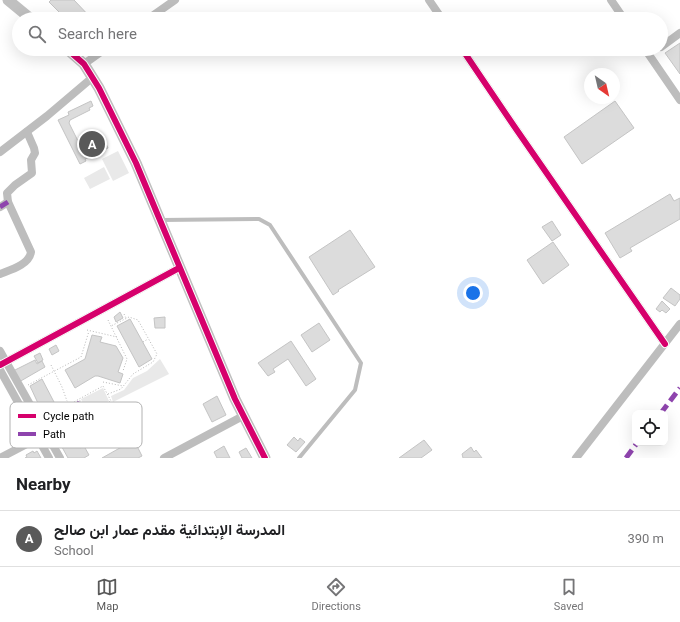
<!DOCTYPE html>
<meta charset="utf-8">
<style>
:root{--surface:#fff;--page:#f6f6f6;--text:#202124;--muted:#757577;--line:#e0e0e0;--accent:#595959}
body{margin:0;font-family:Roboto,Vazirmatn,sans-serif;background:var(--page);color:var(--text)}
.controls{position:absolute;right:12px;bottom:12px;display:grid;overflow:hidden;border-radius:8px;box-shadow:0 4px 16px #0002}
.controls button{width:36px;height:36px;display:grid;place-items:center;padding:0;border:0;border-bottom:1px solid var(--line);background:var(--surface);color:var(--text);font:20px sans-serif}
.compass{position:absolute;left:584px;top:68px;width:36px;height:36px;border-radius:50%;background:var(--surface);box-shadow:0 4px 16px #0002;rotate:146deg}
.you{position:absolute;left:473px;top:293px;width:14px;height:14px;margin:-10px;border:3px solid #fff;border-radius:50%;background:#1a73e8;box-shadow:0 0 0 6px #1a73e833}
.badge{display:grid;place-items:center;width:26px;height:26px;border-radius:50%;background:var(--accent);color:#fff;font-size:13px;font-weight:700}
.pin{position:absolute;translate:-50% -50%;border:2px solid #fff;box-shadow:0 1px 4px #0006}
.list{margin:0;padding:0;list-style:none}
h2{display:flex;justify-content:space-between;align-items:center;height:52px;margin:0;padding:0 16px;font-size:17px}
h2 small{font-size:13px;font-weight:400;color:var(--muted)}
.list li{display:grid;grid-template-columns:26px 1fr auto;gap:12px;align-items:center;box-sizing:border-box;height:56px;padding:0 16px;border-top:1px solid var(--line)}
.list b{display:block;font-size:15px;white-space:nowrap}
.list p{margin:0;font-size:13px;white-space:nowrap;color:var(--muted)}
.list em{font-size:13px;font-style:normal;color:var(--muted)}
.icon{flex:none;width:22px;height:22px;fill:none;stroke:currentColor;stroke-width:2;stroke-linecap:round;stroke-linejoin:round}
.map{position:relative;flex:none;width:680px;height:458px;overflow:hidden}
.search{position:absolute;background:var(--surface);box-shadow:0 4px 16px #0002;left:12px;right:12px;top:12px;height:44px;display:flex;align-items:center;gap:10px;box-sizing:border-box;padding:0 14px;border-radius:22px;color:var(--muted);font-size:15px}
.sheet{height:108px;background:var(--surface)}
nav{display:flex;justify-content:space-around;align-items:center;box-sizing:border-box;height:56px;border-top:1px solid var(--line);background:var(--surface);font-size:11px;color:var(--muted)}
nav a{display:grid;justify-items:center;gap:2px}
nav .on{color:var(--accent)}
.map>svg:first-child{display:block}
.green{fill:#e9e9e9}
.building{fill:#dcdcdc;stroke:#c4c4c4}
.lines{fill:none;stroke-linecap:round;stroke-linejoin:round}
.path{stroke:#b8b8b8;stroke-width:1;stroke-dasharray:1 2;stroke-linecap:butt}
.lane{stroke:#bdbdbd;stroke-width:4}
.street{stroke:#bdbdbd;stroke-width:8}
.secondary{stroke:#c0c0c0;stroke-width:11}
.quiet{stroke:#8e44ad;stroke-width:5;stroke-dasharray:10 5;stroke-linecap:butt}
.cycleway-casing{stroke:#fff;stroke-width:8}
.cycleway{stroke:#d6006c;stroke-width:6}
.key{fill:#fff;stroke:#b2b2b2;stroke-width:1}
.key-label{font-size:11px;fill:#000}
</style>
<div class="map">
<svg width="680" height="458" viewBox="0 0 680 458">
<rect width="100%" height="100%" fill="#fff"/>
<g class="green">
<polygon points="118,151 129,173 113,181 102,159"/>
<polygon points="104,167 110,179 90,189 84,178"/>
<polygon points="160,359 169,374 113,402 111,396 124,390 133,378 147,371"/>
<polygon points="103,388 109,401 87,412 81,399"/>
<polygon points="34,401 42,415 55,408 59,408 67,404 70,406 78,401 86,415 52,435 33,402"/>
</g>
<g class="building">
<polygon points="51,0 74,0 92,19 66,19 49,2"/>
<polygon points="680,43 680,74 665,53"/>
<polygon points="91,101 93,106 89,108 90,110 70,120 69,123 81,147 83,148 103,138 108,148 85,159 86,161 80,164 58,120 69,115 68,112"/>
<polygon points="615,101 634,128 582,164 564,137"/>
<polygon points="670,194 674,201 680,198 680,219 630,248 632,251 620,258 605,233"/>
<polygon points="552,221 561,235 552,241 542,227"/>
<polygon points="350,230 375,267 338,290 339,291 333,295 309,257"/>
<polygon points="553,242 569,265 543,284 527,260"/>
<polygon points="671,288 680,295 680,299 675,306 663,298"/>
<polygon points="662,301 670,309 666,313 662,310 660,312 656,309"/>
<polygon points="120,312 123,318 116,322 114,317"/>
<polygon points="165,317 165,328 155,328 154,318"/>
<polygon points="130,319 152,359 139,367 117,326"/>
<polygon points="319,323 330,340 312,352 301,335"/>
<polygon points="92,335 102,337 100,342 116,346 123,358 118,372 123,374 120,383 98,376 95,376 75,388 65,370 85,359"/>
<polygon points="291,341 316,379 306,386 288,359 273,369 275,372 268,376 258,363"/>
<polygon points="56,345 59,351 52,355 49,349"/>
<polygon points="40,353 43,360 38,363 34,356"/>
<polygon points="35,360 37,364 42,361 45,367 19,382 13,371"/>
<polygon points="42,379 54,402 52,403 54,407 43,414 30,386"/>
<polygon points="217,396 226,415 212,422 203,404"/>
<polygon points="75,430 81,441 77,443 80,448 84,446 89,455 84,458 68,458 58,440"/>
<polygon points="294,437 298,441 300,438 305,442 296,452 287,445"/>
<polygon points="134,440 142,456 138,458 102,458"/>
<polygon points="424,440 432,450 421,458 399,458"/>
<polygon points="224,446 230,458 217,458 214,452"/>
<polygon points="471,447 474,452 476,450 482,458 463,458 462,454"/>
<polygon points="246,448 252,458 242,458 239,452"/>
<polygon points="33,451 34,453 37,451 41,458 25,458 27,457 26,455"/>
</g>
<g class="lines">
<g class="path">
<polyline points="124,314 126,318"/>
<polyline points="108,320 127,359 123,371"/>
<polyline points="87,330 117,337"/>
<polyline points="143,342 148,339"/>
<polyline points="51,365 62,387 67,401"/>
<polyline points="103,382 123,386"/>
<polyline points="28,385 81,357 89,331"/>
<polyline points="108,394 121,389 133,374 153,362 157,354 138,320 129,317 111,326"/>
<polyline points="59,407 68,402 70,404 103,386 111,401 87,413 79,399"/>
</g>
<polyline class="lane" points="161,220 259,219 270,225 361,363 355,390 299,458"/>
<g class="street">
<polyline points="429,0 442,19"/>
<polyline points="611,0 624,19"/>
<polyline points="148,19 175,0"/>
<polyline points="661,47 680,33"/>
<polyline points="462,49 514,126 665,344"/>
<polyline points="645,49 680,100"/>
<polyline points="84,64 105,49"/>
<polyline points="0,152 47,116 93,77"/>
<polyline points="0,207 8,202"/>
<path d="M0,274C10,270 29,265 31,252L8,202L7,193L15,185L32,173L31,160L35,153L34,148L27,132"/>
<polyline points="0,351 60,458"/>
<polyline points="0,365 179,268"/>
<polyline points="0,370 49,458"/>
<polyline points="0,458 42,436"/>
<polyline points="164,458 243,416"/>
<polyline points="576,458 680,324"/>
</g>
<g class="secondary">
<polyline points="8,0 31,19"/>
<polyline points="67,49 84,64 99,88 136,163 235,399 265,458"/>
</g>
<g class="quiet">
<polyline points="0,207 8,202"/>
<polyline points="76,411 80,401"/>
<polyline points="661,413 680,388"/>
<polyline points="626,458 637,443"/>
</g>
<defs>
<g id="cycleway">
<polyline points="67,49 84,64 99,88 136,163 235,399 265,458"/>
<polyline points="462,49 514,126 665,344"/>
<polyline points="0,365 179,268"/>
</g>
</defs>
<use href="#cycleway" class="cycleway-casing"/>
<use href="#cycleway" class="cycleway"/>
</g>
<rect x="10" y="402" width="132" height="46" rx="6" class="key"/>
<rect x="18" y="414" width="18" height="4" fill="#d6006c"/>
<rect x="18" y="432" width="18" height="4" fill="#8e44ad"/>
<g class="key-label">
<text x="43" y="420">Cycle path</text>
<text x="43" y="438">Path</text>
</g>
</svg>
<div class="controls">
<button><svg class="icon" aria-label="locate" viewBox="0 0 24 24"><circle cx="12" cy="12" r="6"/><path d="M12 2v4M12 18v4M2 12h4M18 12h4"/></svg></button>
</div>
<svg class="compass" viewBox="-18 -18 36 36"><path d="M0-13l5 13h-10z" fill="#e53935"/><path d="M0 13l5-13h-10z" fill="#757577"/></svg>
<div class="you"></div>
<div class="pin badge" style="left:92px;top:144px">A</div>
<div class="search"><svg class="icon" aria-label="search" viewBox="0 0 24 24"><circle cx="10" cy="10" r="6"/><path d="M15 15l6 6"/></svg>Search here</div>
</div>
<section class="sheet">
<h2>Nearby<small></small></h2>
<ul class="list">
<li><span class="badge">A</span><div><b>المدرسة الإبتدائية مقدم عمار ابن صالح</b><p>School</p></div><em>390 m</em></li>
</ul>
</section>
<nav>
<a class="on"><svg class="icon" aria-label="map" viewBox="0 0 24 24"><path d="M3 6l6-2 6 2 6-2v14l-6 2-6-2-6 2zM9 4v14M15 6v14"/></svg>Map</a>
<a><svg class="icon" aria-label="directions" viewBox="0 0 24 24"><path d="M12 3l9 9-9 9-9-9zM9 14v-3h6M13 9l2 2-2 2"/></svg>Directions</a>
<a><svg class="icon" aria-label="saved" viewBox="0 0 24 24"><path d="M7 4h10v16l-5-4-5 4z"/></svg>Saved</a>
</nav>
